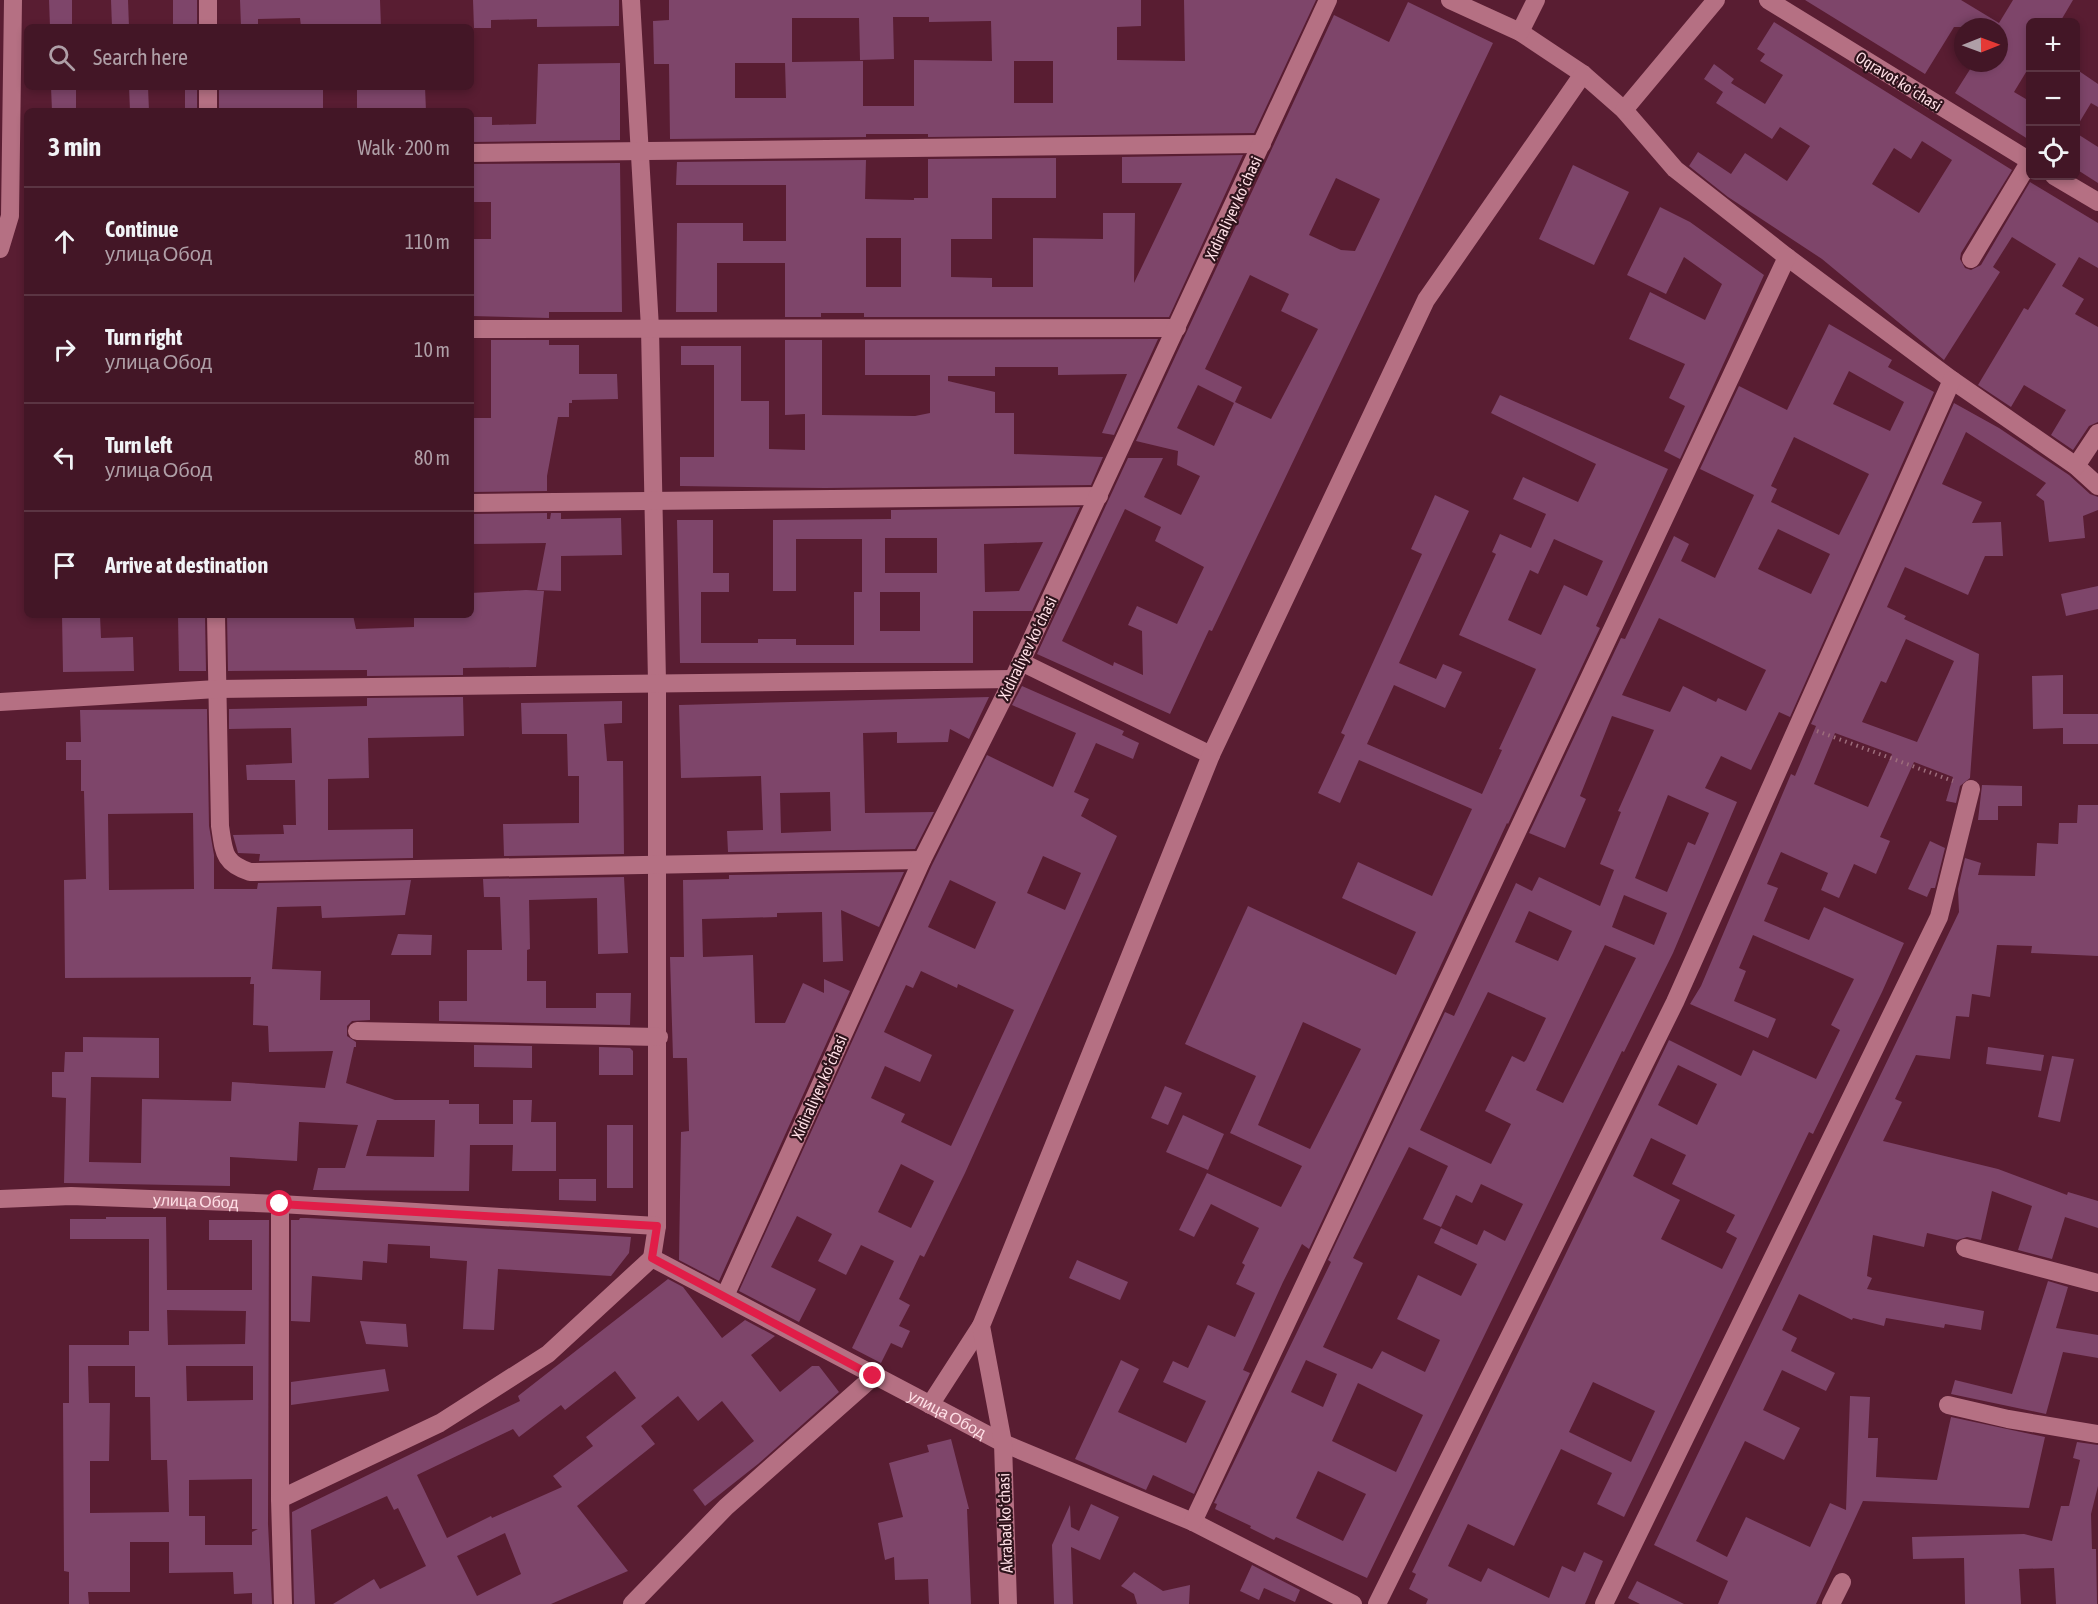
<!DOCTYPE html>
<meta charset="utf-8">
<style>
:root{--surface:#431626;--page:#4d2332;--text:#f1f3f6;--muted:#af9fa7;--line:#5b3543}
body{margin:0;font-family:"Asap Condensed",sans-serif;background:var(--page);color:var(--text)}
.controls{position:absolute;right:18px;top:18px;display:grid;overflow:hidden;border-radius:9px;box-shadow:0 3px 9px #0003}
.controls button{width:54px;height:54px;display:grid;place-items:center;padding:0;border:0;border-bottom:2px solid var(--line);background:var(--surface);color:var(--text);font:30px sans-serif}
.compass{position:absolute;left:1954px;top:18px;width:54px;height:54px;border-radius:50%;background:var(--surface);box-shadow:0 3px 9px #0003;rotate:89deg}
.stop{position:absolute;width:18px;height:18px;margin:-14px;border:4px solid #e11d48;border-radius:50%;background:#fff}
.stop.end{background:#e11d48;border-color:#fff;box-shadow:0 2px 6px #0008}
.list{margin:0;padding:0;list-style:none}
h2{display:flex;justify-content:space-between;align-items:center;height:78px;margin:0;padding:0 24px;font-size:26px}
h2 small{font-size:20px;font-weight:400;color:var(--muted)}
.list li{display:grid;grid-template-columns:39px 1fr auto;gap:18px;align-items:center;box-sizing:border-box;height:108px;padding:0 24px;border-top:2px solid var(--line)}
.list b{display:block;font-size:22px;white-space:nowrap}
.list p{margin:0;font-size:20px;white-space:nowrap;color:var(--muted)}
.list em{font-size:20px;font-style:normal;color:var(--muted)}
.icon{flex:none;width:33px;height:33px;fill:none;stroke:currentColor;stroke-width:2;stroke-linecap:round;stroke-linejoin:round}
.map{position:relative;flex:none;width:2098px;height:1604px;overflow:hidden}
.search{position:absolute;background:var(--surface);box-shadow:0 3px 9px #0003;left:24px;top:24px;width:450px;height:66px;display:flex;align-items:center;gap:15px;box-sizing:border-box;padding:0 21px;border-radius:9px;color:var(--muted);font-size:22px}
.panel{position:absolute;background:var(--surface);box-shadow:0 3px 9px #0003;left:24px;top:108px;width:450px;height:510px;border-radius:9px}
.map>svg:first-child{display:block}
.building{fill:#7e456a;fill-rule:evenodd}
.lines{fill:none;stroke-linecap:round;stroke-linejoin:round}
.path{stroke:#9d6d7c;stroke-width:4;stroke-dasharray:1.5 4.5;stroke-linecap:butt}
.minor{stroke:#b57083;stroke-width:18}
.route{stroke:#e11d48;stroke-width:8}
.labels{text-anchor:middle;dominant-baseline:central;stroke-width:4.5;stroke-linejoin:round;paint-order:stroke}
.street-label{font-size:16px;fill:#ffdfe6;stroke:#2e131b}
</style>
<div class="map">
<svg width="2098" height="1604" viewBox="0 0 2098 1604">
<rect width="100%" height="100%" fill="#591d32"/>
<g class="building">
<polygon points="49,0 72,0 72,27 50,27"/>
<polygon points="111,0 128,0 129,27 112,27"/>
<rect x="173" y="0" width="24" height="27"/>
<polygon points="240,0 380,0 381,27 301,27 300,18 258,19 258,27 241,27"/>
<polygon points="473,0 619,0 619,26 537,27 537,19 491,20 491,28 474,28"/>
<path d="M669,0H1141V26L1117,27V60L1185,61L1184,0H1316L1254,133L928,137V134H866V137L670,139L669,64H654L653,21L669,20ZM893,17H929V22L991,21L992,61L914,60V106H863V61L792,62V18H859L860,60L894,59ZM1014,61H1053V103H1014ZM735,63H785L786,98H735Z"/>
<polygon points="1805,0 1961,0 1999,23 2013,0 2073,0 2060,22 2031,22 2031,64 2014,92 2031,102 2031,141 1955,93 1974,63 1999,63 1999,27 1954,27 1925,74"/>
<path d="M1408,2L1493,43L1212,631L1209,630L1170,714L1037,654L1128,458H1163L1144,497L1181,515L1200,476L1177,465L1178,451L1136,441L1334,15L1389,42ZM1336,178L1380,199L1355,251L1341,250L1309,235ZM1250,275L1289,294L1281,311L1318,329L1271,419L1235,402L1242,387L1205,369ZM1198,385L1234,403L1214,446L1177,428ZM1125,509L1161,527L1155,541L1204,567L1177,624L1137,606L1128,625L1142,631L1143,675L1114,662L1113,666L1062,641Z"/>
<path d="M1774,22L2012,170L1961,253L1960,259L1965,268L1971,270L1981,265L2030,182L2098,223V268L2079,257L2062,286L2084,299L2075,314L2098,327V422L2089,426L2073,450L2051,435L2066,410L2024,385L2011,407L1978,385L2024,308L2028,310L2056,264L2012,237L1993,267L2000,272L1944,360L1822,259L1728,197L1689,166L1698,152L1731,174L1745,153L1787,181L1810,146L1780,127L1772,139L1716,103L1723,92L1704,79L1714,64L1734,79L1731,83L1765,104L1783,75L1760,61L1765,54L1757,49ZM1922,141L1952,160L1919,213L1872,184L1894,148L1911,159Z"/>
<polygon points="620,63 620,140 471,142 471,117 492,117 492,125 536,124 538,64"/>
<polygon points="2076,69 2098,84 2098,107 2091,103 2076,128"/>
<polygon points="51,87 76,87 76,111 52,111"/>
<polygon points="129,87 148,87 149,111 130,111"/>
<rect x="185" y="87" width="12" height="24"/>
<rect x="219" y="87" width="104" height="24"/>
<polygon points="357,87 425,87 426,111 357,111"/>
<polygon points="2076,133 2098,147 2098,183 2076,169"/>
<path d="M1243,155L1169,317H864V313H821V317H785V263H717V312H676L677,223H743V241H786V185H676L677,162L866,160L865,199L914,200V198H928V159L1056,158V198H992V239H951V277L992,278V287H1033V238L1103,239V213H1135L1134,283L1182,183H1122V157ZM866,238H901V287H866Z"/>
<polygon points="620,163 622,312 549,312 549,318 471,316 474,239 491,239 491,202 471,202 471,164"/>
<polygon points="1573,165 1629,192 1594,265 1539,239"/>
<polygon points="1660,207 1690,222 1764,275 1680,459 1664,451 1685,406 1669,398 1685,364 1629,339 1650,292 1705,320 1722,284 1684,257 1666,294 1627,275"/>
<path d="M1829,324L1892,360L1888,367L1934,392L1790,717L1779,712L1751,770L1721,756L1705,788L1737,802L1673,953L1624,1052L1622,1051L1367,1578L1276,1537L1274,1540L1250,1528L1251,1526L1215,1509L1217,1504L1214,1503L1331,1262L1328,1260L1445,1012L1454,1016L1516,883L1532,891L1539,877L1600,906L1614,870L1600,864L1621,812L1618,811L1654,730L1612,716L1580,796L1586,799L1565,848L1529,833L1621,638L1625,639L1674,536L1689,544L1681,561L1715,578L1754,495L1700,469L1739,386L1787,410ZM1849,371L1904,402L1890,431L1833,404ZM1794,437L1869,474L1839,535L1771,502L1777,489L1771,486ZM1778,529L1830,554L1811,594L1758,569ZM1659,618L1766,670L1746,711L1718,698L1716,702L1683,686L1670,712L1622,695ZM1668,795L1709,813L1695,845L1688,842L1667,892L1635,878ZM1624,895L1667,913L1654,945L1612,927ZM1529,911L1572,931L1558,961L1515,942ZM1605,945L1636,958L1563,1103L1536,1090ZM1488,992L1546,1018L1526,1060L1524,1062L1512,1056L1485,1111L1511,1124L1491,1164L1420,1130ZM1409,1147L1448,1166L1423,1219L1441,1227L1456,1195L1472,1203L1481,1184L1523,1204L1505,1241L1484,1230L1477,1245L1441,1228L1434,1243L1477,1264L1461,1296L1418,1275L1412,1288L1397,1319L1440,1340L1425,1372L1382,1351L1372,1369L1323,1347L1363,1263L1353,1258ZM1306,1360L1337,1374L1323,1407L1291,1392ZM1358,1383L1423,1415L1396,1472L1332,1441ZM1318,1471L1366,1494L1343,1541L1296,1518Z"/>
<polygon points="1158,339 1114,435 1102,433 1127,374 1058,375 1058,367 995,367 995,376 948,376 948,381 995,392 995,413 1014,413 1014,454 1103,457 1091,485 825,488 680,486 680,457 714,457 714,365 681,365 681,346 741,346 741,401 769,401 769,449 805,450 805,414 785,415 785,340 822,340 822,415 915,416 930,413 930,375 865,375 865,340"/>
<polygon points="491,340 549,340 549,345 579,345 579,374 617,374 618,399 572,400 572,403 569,403 569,417 558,417 547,476 547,491 471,492 471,418 491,418"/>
<path d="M1500,395L1668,469L1596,626L1600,628L1508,824L1507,823L1309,1249L1302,1244L1283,1282L1243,1370L1250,1373L1194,1494L1153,1475L1146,1490L1075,1459L1121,1360L1139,1369L1118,1412L1186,1443L1206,1401L1163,1382L1173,1361L1188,1368L1208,1325L1235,1337L1255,1293L1236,1284L1245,1265L1242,1263L1259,1228L1211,1204L1194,1237L1179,1230L1207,1173L1281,1207L1302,1166L1230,1133L1256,1076L1185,1044L1248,906L1396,975L1416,932L1342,898L1358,862L1432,896L1472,809L1359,760L1340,803L1318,793L1345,735L1341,733L1422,554L1411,549L1435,495L1469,511L1399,663L1436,679L1443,664L1462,672L1445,708L1394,685L1367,744L1482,794L1502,750L1499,749L1536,669L1459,635L1496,554L1492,552L1500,534L1531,548L1546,514L1513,499L1523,477L1578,502L1596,464L1491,413ZM1554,539L1603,561L1587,596L1564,585L1541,635L1508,620L1530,570L1538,574ZM1303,1022L1361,1049L1310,1149L1258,1125Z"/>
<path d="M1954,403L1999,428L2069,475L2090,494L2098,497V510L2083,516L2085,538L2049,542L2044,501L2036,495L2046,483L1966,432L1942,484L1982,502L1972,523L2001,522L2003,556H1985L1968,595L1905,567L1887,607L1906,616L1904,619L1979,654L1970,778L1960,786L1956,803L1946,801L1953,777L1914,762L1880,837L1890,841L1876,874L1854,864L1839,898L1821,890L1828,873L1781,852L1767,884L1778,888L1764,921L1809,940L1824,907L1904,943L1882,992L1813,1134L1809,1132L1624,1517L1597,1504L1612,1473L1561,1449L1514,1546L1468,1524L1448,1566L1481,1582L1488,1568L1549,1598L1562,1566L1575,1572L1584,1552L1603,1561L1585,1604H1426L1428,1599L1409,1589L1416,1574L1412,1572L1669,1040L1741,1076L1753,1050L1816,1079L1840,1030L1831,1025L1854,979L1753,935L1739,968L1746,971L1734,1001L1776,1019L1768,1038L1690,1004L1701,986L1791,774L1795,776L1816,726L1811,724ZM1906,639L1954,661L1917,742L1862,722L1881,681L1886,683ZM1835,733L1892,754L1868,807L1814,784ZM1678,1065L1717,1084L1697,1125L1658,1105ZM1651,1138L1686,1155L1672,1184L1735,1215L1726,1232L1737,1238L1722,1269L1661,1239L1680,1200L1633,1176ZM1593,1382L1655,1411L1631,1462L1569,1432Z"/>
<path d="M1080,507L1032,611H973V663H680L677,520H713V573H729V592H701V643H758V639H796V645H854V592H862V539H796V591H773V520L891,519V510ZM885,538H937V573H885ZM1043,542L1019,591L985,592L984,544ZM880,592H920V631H880Z"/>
<polygon points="547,513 547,519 550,519 551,513 561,513 561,519 621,518 622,555 561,556 561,591 537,590 546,543 471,544 471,514"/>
<polygon points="2098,586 2098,609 2066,616 2061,594"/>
<polygon points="526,590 544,591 536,667 463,668 463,675 367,676 367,670 228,671 227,615 353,615 356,629 414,627 414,615 471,615 471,593"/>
<polygon points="62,615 100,615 101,638 133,637 134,671 63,672"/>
<polygon points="178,615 205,615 206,671 179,671"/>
<polygon points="2063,675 2063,714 2098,714 2098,744 2063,744 2063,728 2033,729 2032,676"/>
<path d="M1022,686L1124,731L1122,735L1139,743L1133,759L1096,743L1074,792L1089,799L1081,816L1117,836L965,1173L924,1257L920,1255L899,1299L910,1305L899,1326L910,1331L902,1348L891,1343L881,1363L852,1348L894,1261L861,1245L846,1275L818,1261L832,1234L797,1216L771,1267L816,1289L799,1322L739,1291L932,865L987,755L1053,787L1076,733L1012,705ZM1043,856L1081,873L1065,910L1027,893ZM950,880L996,902L975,949L928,927ZM921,971L957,988L958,984L1014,1010L951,1146L901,1122L905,1114L871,1098L885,1066L920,1082L932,1055L884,1032L906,985L913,988ZM901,1164L934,1181L911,1228L878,1212Z"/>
<polygon points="463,697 464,736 368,738 369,778 328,779 328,830 413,829 413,858 259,861 260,854 238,853 233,835 284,834 283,825 296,825 295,780 247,780 246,765 292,763 291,728 229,729 229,709 367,706 367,698"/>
<path d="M989,697L969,739L950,729L948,742L897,743V732L863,733L865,813L934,812L915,849L728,852L727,831L763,830L761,776L681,778L679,705ZM830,792L831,831L781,833L780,793Z"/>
<polygon points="622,701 622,723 604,724 607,761 623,761 624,854 504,856 503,824 579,823 579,776 568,776 567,734 522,734 521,703"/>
<path d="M207,709L209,826L214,855V889H257L258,883L411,880L405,915L322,918L321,906L277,907L272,969L321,971L320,1000H370V1020L352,1021L347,1026V1036L356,1042V1047H354L346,1083L395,1100H449V1104H479V1124H513V1100H532L531,1122H556V1171H512L513,1145H470L469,1191L313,1190L318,1168H345L358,1125L299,1122L297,1161L230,1157V1186L64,1183L66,1098L52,1097V1072H64L65,1052H83V1037L159,1038V1078L91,1077L89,1162L141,1163L142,1099L231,1101L232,1082L325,1088L333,1051L269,1052L268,1026L253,1025L254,984H250L251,977L65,978L64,880L86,879L84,791H81V760H66V742H81L80,710ZM193,813L194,889L109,890L108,814ZM377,1120H435L434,1157L366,1156Z"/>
<polygon points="1982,785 2022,786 2022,806 1998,806 1998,820 1978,820"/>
<polygon points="2078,805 2098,805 2098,956 2031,953 2032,946 1997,945 1990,997 1972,994 1969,1017 1956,1016 1950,1059 1916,1055 1895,1099 1902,1102 1883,1141 1998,1169 2067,1195 2068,1192 2098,1201 2098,1228 2065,1217 2052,1259 2018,1250 2032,1206 1992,1191 1981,1240 1967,1237 1957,1240 1927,1233 1924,1247 1873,1235 1867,1276 1872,1278 1867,1289 1984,1311 1981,1330 1945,1324 1944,1328 1886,1318 1884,1326 1853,1318 1852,1320 1799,1294 1782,1330 1797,1338 1791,1351 1835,1373 1826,1391 1782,1370 1763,1410 1800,1428 1784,1460 1745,1441 1696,1541 1727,1557 1746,1517 1810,1547 1830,1503 1846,1510 1850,1396 1870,1397 1868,1438 1878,1438 1876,1477 1937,1480 1951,1417 2045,1437 2029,1508 1863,1501 1816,1604 1718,1604 1728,1581 1654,1545 1959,912 1958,889 1965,858 1981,863 1978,875 2035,876 2037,843 2058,844 2059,823 2077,823"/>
<polygon points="1930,841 1945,848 1935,888 1931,888 1927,897 1908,889"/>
<polygon points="904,872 879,927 841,910 843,961 823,962 822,912 777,913 777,917 702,919 703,957 753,955 755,1023 785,1023 803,983 824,993 824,979 850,991 719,1281 679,1260 681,1132 689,1131 687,1058 673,1058 670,957 684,957 683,880 729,879 729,875"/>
<polygon points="624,877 628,953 598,954 597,898 529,900 530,949 527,950 527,981 546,981 546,1008 596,1008 596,993 631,993 630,1025 439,1021 439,1001 467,1001 467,950 502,950 500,897 484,897 483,879"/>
<polygon points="398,934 432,935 431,955 391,955"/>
<polygon points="474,1045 532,1046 532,1068 474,1067"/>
<polygon points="599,1047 630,1048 633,1051 633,1075 599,1075"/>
<polygon points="1988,1047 2044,1055 2041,1071 1986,1064"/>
<polygon points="2052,1056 2074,1059 2060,1122 2038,1117"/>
<polygon points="1165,1086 1182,1093 1168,1125 1151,1118"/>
<polygon points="1183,1115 1224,1134 1208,1170 1166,1152"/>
<rect x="607" y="1125" width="26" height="63"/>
<polygon points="559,1179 596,1179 596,1201 559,1200"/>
<path d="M106,1217H166L167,1290H252V1240H209V1220H269L268,1524L272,1604H252V1593L234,1594L233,1572L169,1573V1542H130V1592H88L89,1604H69V1572L64,1571L63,1403H69V1345H129V1331H149V1239H70V1219H106ZM167,1310L246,1311L245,1344L168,1345ZM88,1366H135V1397H150L151,1460H167L169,1512L90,1513V1461H109L110,1403H89ZM186,1366H253V1400L187,1401ZM252,1479V1529H258L252,1532V1545H205V1516H189V1480Z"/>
<polygon points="300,1218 307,1218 631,1237 629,1253 611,1276 498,1269 494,1330 463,1329 467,1261 430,1258 430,1246 388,1244 387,1263 363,1261 362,1280 312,1276 310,1322 291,1321 291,1220 299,1220"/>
<polygon points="1077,1260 1128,1282 1120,1300 1069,1278"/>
<path d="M668,1279L683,1287L722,1338L745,1320L775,1336L751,1355L780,1392L812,1366H819L839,1392L758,1464L705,1506L693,1490L754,1441L722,1401L698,1421L678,1396L641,1426L655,1444L577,1506L628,1571L551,1604H333L374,1579L380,1589L426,1566L398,1508L394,1510L387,1496L311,1530L315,1604H294L292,1512L520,1401L518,1396ZM615,1371L636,1398L586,1437L593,1446L553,1476L562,1487L492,1518L491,1516L447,1538L417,1475L513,1429L519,1437L561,1405L565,1410ZM505,1533L521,1574L477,1596L457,1556Z"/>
<polygon points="2048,1281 2068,1287 2056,1328 2098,1335 2098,1358 2063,1352 2046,1414 1951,1394 1955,1380 2012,1394"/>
<polygon points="360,1321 406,1324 408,1347 366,1344"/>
<polygon points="385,1369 389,1391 291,1405 291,1382"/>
<polygon points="951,1439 969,1509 967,1509 971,1604 929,1604 928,1579 895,1580 894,1557 885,1560 878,1523 903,1517 889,1463 929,1452 927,1445"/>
<polygon points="2077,1442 2098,1445 2098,1486 2091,1514 2092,1549 2096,1549 2097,1604 2056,1604 2054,1568 2019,1569 2021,1604 1965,1604 1964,1558 1913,1559 1912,1537 2024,1534 2052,1541 2061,1506 2069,1506 2080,1460 2073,1458"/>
<polygon points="1091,1504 1119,1517 1100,1560 1071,1547 1073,1604 1054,1604 1052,1545 1070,1505 1071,1527 1079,1531"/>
<polygon points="1252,1565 1300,1590 1295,1602 1264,1588 1259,1600 1240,1591"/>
<polygon points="1134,1572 1163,1591 1190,1585 1189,1604 1137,1604 1134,1594 1121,1586"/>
<polygon points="1637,1581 1684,1604 1640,1604 1628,1598"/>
</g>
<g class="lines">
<polyline class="path" points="1817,731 1953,781"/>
<g class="minor">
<polyline points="208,0 208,27"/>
<polyline points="631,0 650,328 657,682 657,1226"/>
<polyline points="1450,0 1520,32 1583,74 1624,110 1675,169 1787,257 1952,380 2076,466 2098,486"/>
<polyline points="1768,0 2030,161"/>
<polyline points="1520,32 1536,0"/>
<polyline points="208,87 208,111"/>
<polyline points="1624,110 1716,0"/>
<polyline points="471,153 1262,144"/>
<polyline points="2054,176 2098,202"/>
<polyline points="0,249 10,216 13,0"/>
<polyline points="1971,259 2030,161"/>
<polyline points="471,329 1177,328"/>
<polyline points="2076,466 2098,433"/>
<polyline points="471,503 1099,496"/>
<path d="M216,615L220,826C224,852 223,863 250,872L922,860"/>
<polyline points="1021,662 1211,755"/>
<polyline points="0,702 217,689 1013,679"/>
<polyline points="357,1031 659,1037"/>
<path id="s1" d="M0,1199L71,1196L280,1204L657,1226L652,1258L1003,1443L1193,1522L1353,1604"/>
<polyline points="280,1204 280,1499"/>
<polyline points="1965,1248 2098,1283"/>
<polyline points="725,1296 922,860 1013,679 1328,0"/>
<polyline points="930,1405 981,1326"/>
<polyline points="1948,1405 2008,1419 2098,1434"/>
<polyline points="1193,1522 1787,257"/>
<polyline points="283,1604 280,1499 440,1423 548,1354 652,1258"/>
<polyline points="632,1604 726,1507 874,1376"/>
<polyline points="1008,1604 1003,1443 981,1326 1211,755 1426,300 1583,74"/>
<polyline points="1377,1604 1675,1002 1952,380"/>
<polyline points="1604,1604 1939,917 1971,789"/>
<polyline points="1831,1604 1842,1582"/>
</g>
</g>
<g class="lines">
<polyline class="route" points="280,1204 657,1226 652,1258 873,1376"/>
</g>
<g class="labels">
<g class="street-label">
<text transform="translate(1899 81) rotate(32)">Oqravot koʻchasi</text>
<text transform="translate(1233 208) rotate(-65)">Xidiraliyev koʻchasi</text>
<text transform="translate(1027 648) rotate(-64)">Xidiraliyev koʻchasi</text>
<text transform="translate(819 1087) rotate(-66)">Xidiraliyev koʻchasi</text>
<text stroke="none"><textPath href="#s1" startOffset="196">улица Обод</textPath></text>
<text stroke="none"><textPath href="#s1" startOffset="1024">улица Обод</textPath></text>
<text transform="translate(1005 1523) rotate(-92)">Akrabad koʻchasi</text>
</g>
</g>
</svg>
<div class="controls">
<button>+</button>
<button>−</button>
<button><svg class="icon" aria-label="locate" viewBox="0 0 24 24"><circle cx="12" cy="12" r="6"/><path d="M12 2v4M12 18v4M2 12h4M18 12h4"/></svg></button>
</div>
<svg class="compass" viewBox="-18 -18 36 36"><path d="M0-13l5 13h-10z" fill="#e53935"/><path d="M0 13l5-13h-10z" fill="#af9fa7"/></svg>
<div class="stop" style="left:280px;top:1204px"></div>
<div class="stop end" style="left:873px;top:1376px"></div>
<div class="search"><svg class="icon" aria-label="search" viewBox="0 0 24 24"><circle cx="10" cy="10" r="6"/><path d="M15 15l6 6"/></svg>Search here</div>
<section class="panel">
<h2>3 min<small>Walk · 200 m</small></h2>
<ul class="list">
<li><svg class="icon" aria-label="ahead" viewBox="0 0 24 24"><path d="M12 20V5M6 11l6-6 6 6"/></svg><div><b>Continue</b><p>улица Обод</p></div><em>110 m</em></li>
<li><svg class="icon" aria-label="right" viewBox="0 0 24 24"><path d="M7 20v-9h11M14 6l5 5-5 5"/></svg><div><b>Turn right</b><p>улица Обод</p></div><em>10 m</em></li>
<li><svg class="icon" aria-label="left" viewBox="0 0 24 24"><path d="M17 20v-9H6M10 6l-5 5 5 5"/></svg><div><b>Turn left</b><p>улица Обод</p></div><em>80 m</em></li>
<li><svg class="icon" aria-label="arrive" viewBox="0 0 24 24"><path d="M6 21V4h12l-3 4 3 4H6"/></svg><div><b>Arrive at destination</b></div></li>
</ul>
</section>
</div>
